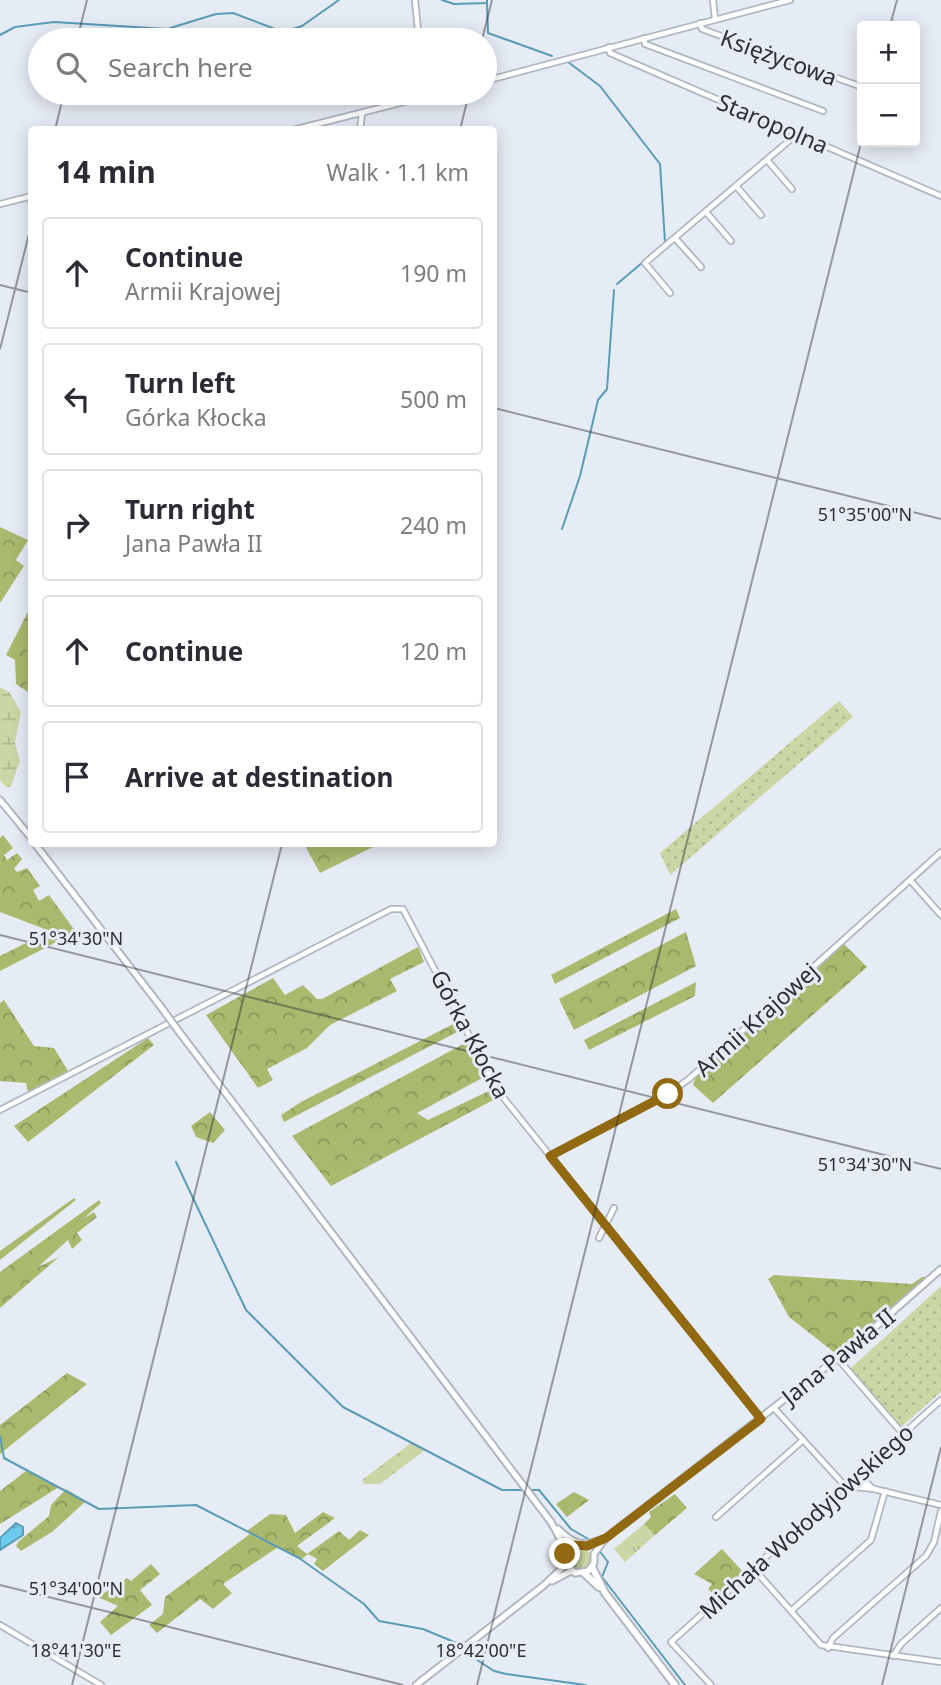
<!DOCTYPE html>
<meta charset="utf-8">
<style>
:root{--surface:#fff;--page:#f2f2f3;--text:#2b2b33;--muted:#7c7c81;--line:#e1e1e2}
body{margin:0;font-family:"Noto Sans",sans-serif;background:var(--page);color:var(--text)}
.controls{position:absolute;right:21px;top:21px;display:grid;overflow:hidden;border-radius:7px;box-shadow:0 4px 18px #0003}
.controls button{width:63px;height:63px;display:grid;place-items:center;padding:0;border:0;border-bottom:2px solid var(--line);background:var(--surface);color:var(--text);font:35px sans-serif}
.stop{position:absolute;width:21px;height:21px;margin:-16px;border:5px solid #916911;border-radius:50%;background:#fff}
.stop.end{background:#916911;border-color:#fff;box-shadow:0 2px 7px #0008}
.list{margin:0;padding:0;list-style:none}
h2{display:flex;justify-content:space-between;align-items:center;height:91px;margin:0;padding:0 28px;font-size:30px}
h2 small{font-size:23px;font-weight:400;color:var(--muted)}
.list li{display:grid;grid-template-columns:46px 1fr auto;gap:21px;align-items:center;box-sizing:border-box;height:112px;margin:0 14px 14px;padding:0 14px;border:2px solid var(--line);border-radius:7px}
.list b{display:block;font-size:26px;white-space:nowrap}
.list p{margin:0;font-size:23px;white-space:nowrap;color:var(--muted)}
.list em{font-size:23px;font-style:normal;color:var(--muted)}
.icon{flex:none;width:38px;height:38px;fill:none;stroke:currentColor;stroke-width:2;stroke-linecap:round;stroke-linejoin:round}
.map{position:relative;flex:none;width:941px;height:1685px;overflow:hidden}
.search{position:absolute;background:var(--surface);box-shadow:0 4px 18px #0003;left:28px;top:28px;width:469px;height:77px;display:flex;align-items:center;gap:18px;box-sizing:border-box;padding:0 24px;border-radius:38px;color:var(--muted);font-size:26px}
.panel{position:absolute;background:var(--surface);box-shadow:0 4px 18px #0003;left:28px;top:126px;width:469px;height:721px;border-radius:7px}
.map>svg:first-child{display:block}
.grass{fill:url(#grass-tufts)}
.forest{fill:url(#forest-crowns)}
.wetland{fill:url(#wetland-marsh)}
.garden{fill:url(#garden-dots)}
.water{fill:url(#water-ripples);stroke:#5a9cb6;stroke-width:2}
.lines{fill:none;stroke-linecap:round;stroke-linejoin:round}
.stream{stroke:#5a9cb6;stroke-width:2}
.minor-casing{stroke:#b1b7c0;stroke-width:8}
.major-casing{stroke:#b1b7c0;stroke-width:9}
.highway-casing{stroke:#b1b7c0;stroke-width:10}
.minor{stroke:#fff;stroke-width:4.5}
.major{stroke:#fff;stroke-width:5}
.highway{stroke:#fff;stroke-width:6}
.major-bridge-casing{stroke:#b1b7c0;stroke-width:9;stroke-linecap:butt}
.major-bridge{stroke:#fff;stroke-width:5}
.route{stroke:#916911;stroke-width:9}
.ticks{fill:none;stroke:#2d2f32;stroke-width:2;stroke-opacity:0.45}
.labels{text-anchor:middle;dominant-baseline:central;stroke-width:6;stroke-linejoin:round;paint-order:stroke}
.street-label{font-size:23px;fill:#2d2f32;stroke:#e6ecf6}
.ticks-label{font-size:18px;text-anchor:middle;fill:#2d2f32;stroke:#e6ecf6;stroke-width:6;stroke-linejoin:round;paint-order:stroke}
</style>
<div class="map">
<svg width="941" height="1685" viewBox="0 0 941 1685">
<defs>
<pattern id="grass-tufts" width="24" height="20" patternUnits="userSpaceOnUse" patternTransform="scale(1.75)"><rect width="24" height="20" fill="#cad6a4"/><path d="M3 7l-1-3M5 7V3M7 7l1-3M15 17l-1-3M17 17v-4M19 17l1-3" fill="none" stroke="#aeb88e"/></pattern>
<pattern id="forest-crowns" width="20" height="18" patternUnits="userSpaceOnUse" patternTransform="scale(1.75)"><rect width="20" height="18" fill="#a9ba6e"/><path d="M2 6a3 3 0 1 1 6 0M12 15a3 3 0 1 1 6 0" fill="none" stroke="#8a985b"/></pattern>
<pattern id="wetland-marsh" width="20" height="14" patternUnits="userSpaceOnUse" patternTransform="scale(1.75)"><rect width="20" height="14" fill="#cad6a4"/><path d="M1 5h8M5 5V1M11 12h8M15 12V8" fill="none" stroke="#aeb88e"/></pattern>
<pattern id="garden-dots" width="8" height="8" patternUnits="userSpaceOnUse" patternTransform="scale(1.75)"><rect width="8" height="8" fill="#cad6a4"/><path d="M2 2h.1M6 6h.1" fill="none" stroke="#aeb88e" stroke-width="1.8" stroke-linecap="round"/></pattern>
<pattern id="water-ripples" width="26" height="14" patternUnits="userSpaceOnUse" patternTransform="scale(1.75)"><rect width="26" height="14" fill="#6dcbee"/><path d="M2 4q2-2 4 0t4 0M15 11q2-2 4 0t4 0" fill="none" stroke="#5aa5c1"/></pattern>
</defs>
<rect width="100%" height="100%" fill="#e6ecf6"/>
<g class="grass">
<polygon points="644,1524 655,1535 625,1562 614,1549"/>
<circle cx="579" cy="1559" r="12"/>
</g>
<g class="forest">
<polygon points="0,527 28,540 16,560 24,566 0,603"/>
<polygon points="31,606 31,694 16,684 15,660 6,655"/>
<polygon points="3,835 13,848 4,855 7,860 17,853 22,859 14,869 17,872 27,868 40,886 33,890 39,901 49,895 76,932 0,971 0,956 50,931 0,912 0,838"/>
<polygon points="304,844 376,844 377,845 320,873"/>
<polygon points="676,909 680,918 555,984 551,975"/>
<polygon points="686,932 696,966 574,1030 559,999"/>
<polygon points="844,944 867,967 713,1103 693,1085 696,1076"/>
<polygon points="418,947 424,962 390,979 397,991 330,1025 307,1048 267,1069 273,1080 258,1088 206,1015 273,978 285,995 303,985 317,999 322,999"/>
<polygon points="696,982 695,996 589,1050 584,1040"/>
<polygon points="4,1000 34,1046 54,1048 68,1071 28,1092 26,1083 0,1081 0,1003"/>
<polygon points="459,1021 463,1029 284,1122 281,1115 301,1102"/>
<polygon points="148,1038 154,1045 28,1142 14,1126"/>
<polygon points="469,1041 486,1076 417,1113 428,1120 493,1089 497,1098 331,1186 292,1136"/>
<polygon points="210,1112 225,1130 213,1143 196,1137 191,1126"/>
<polygon points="74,1198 76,1200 0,1260 0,1251"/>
<polygon points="99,1200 101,1203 83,1219 94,1212 97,1217 77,1233 82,1240 72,1249 68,1240 38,1267 59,1257 0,1308 0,1272"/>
<polygon points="774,1275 912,1284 922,1277 929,1277 835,1353 789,1317 768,1279"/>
<polygon points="67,1373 87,1384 0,1454 0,1425"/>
<polygon points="26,1471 59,1487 0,1524 0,1491"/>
<polygon points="66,1489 86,1501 52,1532 21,1551 16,1546 18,1542 49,1516 51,1505"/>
<polygon points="574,1492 589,1500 567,1517 556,1504"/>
<polygon points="675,1494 687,1508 655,1535 644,1524 651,1517 649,1512"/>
<polygon points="323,1512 335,1518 297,1546 307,1554 339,1531 349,1540 360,1530 369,1535 323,1571 314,1564 317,1559 308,1554 302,1559 278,1547 223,1584 232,1593 213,1609 200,1599 157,1633 149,1625 163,1614 165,1597 250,1534 247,1531 270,1514 286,1515 295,1533"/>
<polygon points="722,1549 744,1573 717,1597 708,1589 712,1584 694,1574"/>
<polygon points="151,1564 160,1574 140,1590 152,1605 111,1635 100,1622 118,1606 98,1597 127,1578 131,1581"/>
</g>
<g class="wetland">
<polygon points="0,687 10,693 21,712 15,743 20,761 11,786 7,788 0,780"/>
<polygon points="411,1443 425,1450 380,1484 364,1484 362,1480"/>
</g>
<g class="garden">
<polygon points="839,701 853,717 670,875 660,853"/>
<polygon points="941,1286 941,1392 901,1427 850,1369"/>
</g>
<polygon class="water" points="16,1523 23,1527 23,1535 0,1550 0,1538"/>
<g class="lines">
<g class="stream">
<polyline points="442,0 454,4 487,3 487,0"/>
<polyline points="487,3 488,33 552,56"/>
<polyline points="0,35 15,27 54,22 167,29 216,14 233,13 283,32 302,26 339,0"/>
<polyline points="568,62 600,86 660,164 665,242"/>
<polyline points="617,284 643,262"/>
<polyline points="562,529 580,476 598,400 607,389 614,290"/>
<polyline points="176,1162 246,1310 343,1407 502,1490 524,1490"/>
<polyline points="0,1436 4,1458 99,1509 196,1505 299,1558 364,1604 379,1621 423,1629 459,1644"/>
<polyline points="530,1490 539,1490 571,1529 590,1540"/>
<polyline points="594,1544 608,1562 602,1577 685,1685"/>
<polyline points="468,1654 494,1671 506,1674 586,1685"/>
</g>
<defs>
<g id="minor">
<polyline points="415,0 419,40"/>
<polyline points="713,0 715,19"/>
<polyline points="700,23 702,29 862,87"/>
<polyline points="644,38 645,44 823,111"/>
<polyline points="609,47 610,53 941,196"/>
<polyline points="485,81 790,0"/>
<polyline points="293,130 439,93"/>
<polyline points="360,130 362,113"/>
<polyline points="767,160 792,189"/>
<polyline points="736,186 761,215"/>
<polyline points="0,204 32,196"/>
<polyline points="706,212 731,241"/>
<polyline points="675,238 701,267"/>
<polyline points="670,293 645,263 797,134"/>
<polyline points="910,880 941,915"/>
<polyline points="0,1110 391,909 403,909 498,1091 761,1419"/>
<polyline points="550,1156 665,1096 689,1079 941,852"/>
<polyline points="599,1238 614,1208"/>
<polyline points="838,1359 903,1434"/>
<polyline points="774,1408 845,1486 875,1489"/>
<polyline points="865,1468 864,1480 871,1487"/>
<polyline points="852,1479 870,1488 941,1505"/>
<polyline points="716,1517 803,1440"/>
<polyline points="754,1569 821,1645 941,1662"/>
<polyline points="791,1611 871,1540 885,1491"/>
<polyline points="0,1625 101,1685"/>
<polyline points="828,1648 833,1638 926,1556 934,1542 941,1511"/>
<polyline points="893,1656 901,1644 941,1608"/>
<polyline points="711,1685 671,1642 941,1400"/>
</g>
<g id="major">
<polyline points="0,800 32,839"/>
<polyline points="35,844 161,1007"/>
<polyline points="180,1033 551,1522 567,1551 562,1568 543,1586 416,1685"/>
<path d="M558,1529C575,1546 584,1547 606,1538L858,1342L941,1269"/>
<polyline points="565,1563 575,1573 588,1571 594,1563 594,1554 604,1540"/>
<polyline points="552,1581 571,1571"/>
</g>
<g id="highway">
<polyline points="592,1567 605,1593 675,1685"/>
<polyline points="584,1573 599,1587"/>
</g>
</defs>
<use href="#minor" class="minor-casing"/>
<use href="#major" class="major-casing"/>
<use href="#highway" class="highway-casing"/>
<use href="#minor" class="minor"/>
<use href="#major" class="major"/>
<use href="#highway" class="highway"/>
<defs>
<polyline id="major-bridge" points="161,1007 180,1033"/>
</defs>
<use href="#major-bridge" class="major-bridge-casing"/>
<use href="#major-bridge" class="major-bridge"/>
</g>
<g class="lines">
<polyline class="route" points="565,1554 575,1545 587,1546 606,1538 761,1419 550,1156 668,1094"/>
</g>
<path class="ticks" d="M890,26L897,0M77,40L87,0M482,40L492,0M55,130L64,93M460,130L469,93M0,285L32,293M0,349L32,222M494,408L941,519M0,935L941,1169M0,1585L403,1685M72,1685L282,844M477,1685L862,139M882,1685L941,1447"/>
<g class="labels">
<g class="street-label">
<text transform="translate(779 57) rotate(20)">Księżycowa</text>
<text transform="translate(773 123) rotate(23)">Staropolna</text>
<text transform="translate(756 1019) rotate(-42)">Armii Krajowej</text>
<text transform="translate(471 1034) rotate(62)">Górka Kłocka</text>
<text transform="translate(838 1356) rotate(-39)">Jana Pawła II</text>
<text transform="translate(806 1521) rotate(-42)">Michała Wołodyjowskiego</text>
</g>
</g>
<g class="ticks-label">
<text x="865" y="521">51°35'00"N</text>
<text x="76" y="945">51°34'30"N</text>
<text x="865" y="1171">51°34'30"N</text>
<text x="76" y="1595">51°34'00"N</text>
<text x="76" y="1657">18°41'30"E</text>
<text x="481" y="1657">18°42'00"E</text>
</g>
</svg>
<div class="controls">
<button>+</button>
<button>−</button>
</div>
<div class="stop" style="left:668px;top:1094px"></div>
<div class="stop end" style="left:565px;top:1554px"></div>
<div class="search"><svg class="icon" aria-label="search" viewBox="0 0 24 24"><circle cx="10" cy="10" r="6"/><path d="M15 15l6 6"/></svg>Search here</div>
<section class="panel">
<h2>14 min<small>Walk · 1.1 km</small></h2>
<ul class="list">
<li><svg class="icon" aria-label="ahead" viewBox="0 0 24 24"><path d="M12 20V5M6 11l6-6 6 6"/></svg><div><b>Continue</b><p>Armii Krajowej</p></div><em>190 m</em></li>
<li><svg class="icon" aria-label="left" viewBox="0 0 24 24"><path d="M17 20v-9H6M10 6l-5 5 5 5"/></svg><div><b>Turn left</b><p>Górka Kłocka</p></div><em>500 m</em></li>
<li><svg class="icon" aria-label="right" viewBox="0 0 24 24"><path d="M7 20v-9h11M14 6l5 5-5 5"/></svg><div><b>Turn right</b><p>Jana Pawła II</p></div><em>240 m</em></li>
<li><svg class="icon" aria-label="ahead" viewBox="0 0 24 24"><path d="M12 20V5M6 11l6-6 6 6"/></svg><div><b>Continue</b></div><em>120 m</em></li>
<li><svg class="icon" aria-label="arrive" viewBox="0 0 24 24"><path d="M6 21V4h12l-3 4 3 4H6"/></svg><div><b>Arrive at destination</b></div></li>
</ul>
</section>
</div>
